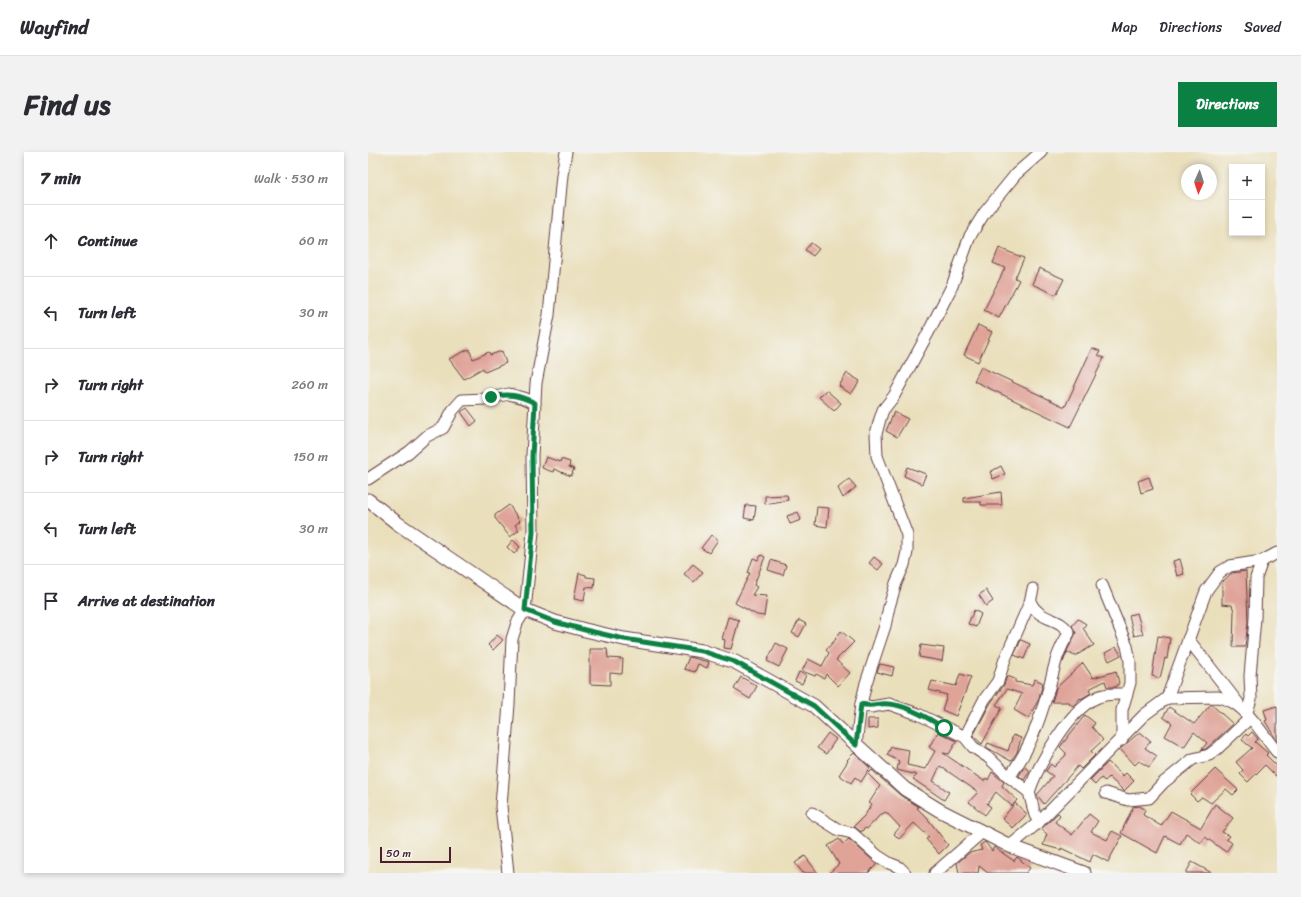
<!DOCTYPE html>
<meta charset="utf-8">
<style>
:root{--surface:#fff;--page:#f2f2f3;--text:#2b2b33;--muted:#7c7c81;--line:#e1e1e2;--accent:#0b8043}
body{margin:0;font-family:Sriracha,sans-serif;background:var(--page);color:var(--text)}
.controls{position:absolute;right:12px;top:12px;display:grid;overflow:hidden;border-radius:0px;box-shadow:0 2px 6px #0003}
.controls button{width:36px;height:36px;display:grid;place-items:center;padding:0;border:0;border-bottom:1px solid var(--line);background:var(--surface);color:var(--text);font:20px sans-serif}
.compass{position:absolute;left:813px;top:12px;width:36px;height:36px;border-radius:50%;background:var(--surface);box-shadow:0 2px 6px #0003;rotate:183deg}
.scale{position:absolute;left:12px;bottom:10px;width:71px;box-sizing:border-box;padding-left:4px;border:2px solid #4a1f2b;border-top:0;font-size:11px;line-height:14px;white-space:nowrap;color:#4a1f2b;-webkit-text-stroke:3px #f6f6f2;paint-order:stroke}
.stop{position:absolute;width:12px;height:12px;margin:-9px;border:3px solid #0b8043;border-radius:50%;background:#fff}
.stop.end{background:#0b8043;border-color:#fff;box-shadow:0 1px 4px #0008}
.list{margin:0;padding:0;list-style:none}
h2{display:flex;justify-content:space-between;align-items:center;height:52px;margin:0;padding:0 16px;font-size:17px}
h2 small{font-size:13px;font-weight:400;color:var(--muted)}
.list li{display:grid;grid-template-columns:26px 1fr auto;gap:12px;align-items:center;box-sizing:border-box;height:72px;padding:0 16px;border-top:1px solid var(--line)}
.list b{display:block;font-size:15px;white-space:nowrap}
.list em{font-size:13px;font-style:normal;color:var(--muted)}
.icon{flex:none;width:22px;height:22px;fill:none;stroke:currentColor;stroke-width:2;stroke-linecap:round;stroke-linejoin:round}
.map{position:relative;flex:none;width:909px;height:721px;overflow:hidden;border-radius:0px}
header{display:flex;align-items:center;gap:24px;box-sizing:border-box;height:56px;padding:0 20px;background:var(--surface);border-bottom:1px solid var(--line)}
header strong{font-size:19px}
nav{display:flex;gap:22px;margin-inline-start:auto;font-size:14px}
.intro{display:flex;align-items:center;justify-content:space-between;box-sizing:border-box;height:96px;padding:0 24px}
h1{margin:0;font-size:28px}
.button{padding:10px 18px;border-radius:0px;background:var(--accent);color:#fff;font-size:14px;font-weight:700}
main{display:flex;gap:24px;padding:0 24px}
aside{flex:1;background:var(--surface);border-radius:0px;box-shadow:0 2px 6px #0003}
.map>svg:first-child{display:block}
.building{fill:#dfa398}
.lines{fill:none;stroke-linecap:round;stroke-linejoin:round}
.minor-casing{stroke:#623c41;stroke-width:13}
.tertiary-casing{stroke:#623c41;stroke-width:15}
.minor{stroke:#fff;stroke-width:11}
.tertiary{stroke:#fff;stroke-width:13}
.route{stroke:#0b8043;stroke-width:5}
</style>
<header>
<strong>Wayfind</strong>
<nav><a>Map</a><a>Directions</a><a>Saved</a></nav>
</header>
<div class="intro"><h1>Find us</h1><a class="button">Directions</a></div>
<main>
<aside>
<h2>7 min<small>Walk · 530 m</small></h2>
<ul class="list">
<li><svg class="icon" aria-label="ahead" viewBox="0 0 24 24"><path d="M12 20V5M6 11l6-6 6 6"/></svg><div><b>Continue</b></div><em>60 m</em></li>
<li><svg class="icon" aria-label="left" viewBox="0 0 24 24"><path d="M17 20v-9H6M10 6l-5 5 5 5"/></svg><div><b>Turn left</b></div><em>30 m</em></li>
<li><svg class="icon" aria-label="right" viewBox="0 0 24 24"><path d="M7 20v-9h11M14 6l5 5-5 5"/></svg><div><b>Turn right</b></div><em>260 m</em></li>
<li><svg class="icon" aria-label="right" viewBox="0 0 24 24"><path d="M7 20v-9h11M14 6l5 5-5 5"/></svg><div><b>Turn right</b></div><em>150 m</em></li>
<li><svg class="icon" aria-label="left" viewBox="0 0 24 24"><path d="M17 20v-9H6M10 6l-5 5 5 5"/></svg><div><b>Turn left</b></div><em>30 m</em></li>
<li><svg class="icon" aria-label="arrive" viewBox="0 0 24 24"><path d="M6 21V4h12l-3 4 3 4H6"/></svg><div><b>Arrive at destination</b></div></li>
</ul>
</aside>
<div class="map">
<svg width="909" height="721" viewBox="0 0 909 721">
<rect width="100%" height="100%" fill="#f6f6f2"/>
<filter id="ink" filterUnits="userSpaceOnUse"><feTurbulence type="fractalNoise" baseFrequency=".025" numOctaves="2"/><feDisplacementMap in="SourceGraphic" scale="8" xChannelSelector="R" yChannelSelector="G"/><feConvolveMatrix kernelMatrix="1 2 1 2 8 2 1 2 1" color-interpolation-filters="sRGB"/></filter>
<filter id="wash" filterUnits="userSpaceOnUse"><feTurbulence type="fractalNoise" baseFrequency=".012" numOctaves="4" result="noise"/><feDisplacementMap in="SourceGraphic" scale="16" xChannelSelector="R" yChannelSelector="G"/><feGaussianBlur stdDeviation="0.9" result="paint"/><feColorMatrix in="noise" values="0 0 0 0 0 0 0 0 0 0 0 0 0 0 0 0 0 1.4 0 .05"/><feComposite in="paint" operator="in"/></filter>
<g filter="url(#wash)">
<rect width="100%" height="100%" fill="#eadfbb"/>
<g id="blocks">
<g class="building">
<polygon points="443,91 451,97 445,104 437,98"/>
<polygon points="631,96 656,106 647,126 651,128 631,166 616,158 637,116 625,111"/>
<polygon points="671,116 696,127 688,143 664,132"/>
<polygon points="610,173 624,180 610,210 596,203"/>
<polygon points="724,196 732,199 730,203 736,206 702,275 606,229 613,215 697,255"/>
<polygon points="101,197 105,207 121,200 122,203 134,199 138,211 117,220 115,216 96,227 81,207"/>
<polygon points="479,221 492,229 483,242 471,234"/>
<polygon points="458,238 473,251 466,259 451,245"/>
<polygon points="99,256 109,269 103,274 93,260"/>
<polygon points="526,260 540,267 529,285 518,279"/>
<polygon points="178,305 192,310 193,307 202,310 201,315 206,317 203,324 186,317 185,320 174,316"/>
<polygon points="633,314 637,322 625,327 622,320"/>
<polygon points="539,315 558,322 554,332 536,324"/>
<polygon points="781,325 785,337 773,341 770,329"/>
<polygon points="481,327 488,335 475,346 470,336"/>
<polygon points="633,340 634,353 613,353 613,350 596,350 596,346"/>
<polygon points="419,343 420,348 397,352 397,344"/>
<polygon points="141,353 152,369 147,373 151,378 142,385 127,366 127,363"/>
<polygon points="378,353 388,354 386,368 376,366"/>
<polygon points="449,355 461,356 459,375 447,373"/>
<polygon points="430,360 433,368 422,372 419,364"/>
<polygon points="343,383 350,388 341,401 333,396"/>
<polygon points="145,388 152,395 146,402 139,395"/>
<polygon points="393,403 397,405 386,433 389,435 384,443 399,444 396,464 389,463 367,451 382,421 380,421 385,406 390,408"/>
<polygon points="506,405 515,412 510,418 501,411"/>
<polygon points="812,407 816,422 809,424 805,409"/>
<polygon points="403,408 418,413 415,423 400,418"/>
<polygon points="325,412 335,420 326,430 316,422"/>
<polygon points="878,419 880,471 877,495 865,495 866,459 864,453 854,452 854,430 864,421"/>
<polygon points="211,421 218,423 218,425 227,426 226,436 218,435 216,449 206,447"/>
<polygon points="618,438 625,449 618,454 611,443"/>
<polygon points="606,458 613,462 608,475 600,472"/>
<polygon points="769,461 775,482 766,484 761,463"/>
<polygon points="360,465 371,468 363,497 356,496 357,488 354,487"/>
<polygon points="710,467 718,472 715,476 726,493 707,504 699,500 695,510 699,499 708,481 704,474"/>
<polygon points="431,468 438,472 431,485 424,481"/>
<polygon points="473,479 486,490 468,508 482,521 470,534 458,522 456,526 448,522 447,524 434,519 440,507 454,514 461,501 458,498 468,487 467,486"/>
<polygon points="129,483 135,488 125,498 120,493"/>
<polygon points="790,484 802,486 799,507 797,506 792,526 784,524"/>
<polygon points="653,488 662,492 656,507 646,503"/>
<polygon points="408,491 420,497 411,515 399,509"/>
<polygon points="553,493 576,496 574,509 551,505"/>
<polygon points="748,495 753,503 741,509 737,501"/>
<polygon points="222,497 239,497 240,506 255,507 254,522 242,521 242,533 222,532"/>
<polygon points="321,505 341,510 339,516 330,512 327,520 316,517"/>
<polygon points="715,511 725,526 748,519 751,531 748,535 739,535 737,529 721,537 723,541 713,547 712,546 705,554 700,550 684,550 688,536"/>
<polygon points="512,512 526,515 524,524 509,520"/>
<polygon points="431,520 438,523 434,532 427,529"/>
<polygon points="592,522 603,525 588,564 574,558 579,543 561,538 564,529 588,534"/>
<polygon points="639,524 647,527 647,530 664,533 667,527 675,531 670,549 660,566 646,558 654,542 639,537 628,553 634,556 614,592 605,584 622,552 636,533"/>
<polygon points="373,525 389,534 382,547 366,537"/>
<polygon points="843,552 865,572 838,597 833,598 839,591 826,580 816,595 797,584 804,571 795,565 801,555 826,572"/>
<polygon points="909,554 909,589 897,569 899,568 896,558"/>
<polygon points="717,563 727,571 724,575 735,588 723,599 727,603 713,617 710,614 676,652 669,643 685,624 678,619 683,612 686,615 698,603 698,601 692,595"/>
<polygon points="500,567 510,567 510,576 500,577"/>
<polygon points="570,580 589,589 581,602 575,601 616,629 618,626 620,628 624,620 636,630 634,634 649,648 644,654 628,640 619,652 623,655 617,663 601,650 610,640 572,614 565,629 581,640 576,648 545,627 549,623 529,618 531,609 519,603 523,595 541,598 539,613 557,617 567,599 561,595"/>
<polygon points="772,580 783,589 777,596 789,604 781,615 771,609 767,613 752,597"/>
<polygon points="884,580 890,587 887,590 900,601 898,603 909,614 909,625 897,613 880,630 872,622 875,618 868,610 884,596 874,588 878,582 880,584"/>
<polygon points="460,581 468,587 458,602 449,596"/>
<polygon points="645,583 653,586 649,600 643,609 618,595 620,591 640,599"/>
<polygon points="486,601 502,616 493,630 487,625 483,631 471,623 480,609 479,608"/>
<polygon points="740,610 755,624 758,621 766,629 756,639 741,625 737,629 733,626 727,633 722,628"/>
<polygon points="656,615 662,619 656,628 651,624"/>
<polygon points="847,617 870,638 865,643 858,637 843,651 834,645 829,649 822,642"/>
<polygon points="504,618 532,643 551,655 549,656 559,666 580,693 571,702 558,687 561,685 546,671 531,687 526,682 532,675 518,660 512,663 499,677 497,676 493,680 486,674 497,663 504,652 501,651 512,634 500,622"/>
<polygon points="647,651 659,662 645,676 634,667"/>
<polygon points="847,652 865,666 854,680 861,684 858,687 864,691 858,700 837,685 833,691 818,681 812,692 797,684 789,701 753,681 765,655 771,654 777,657 775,663 793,674 803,659 833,676"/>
<polygon points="690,661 692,663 687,670 704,683 721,662 730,669 723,680 739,688 744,679 754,684 740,710 725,702 722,710 693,696 693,698 675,693 679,682 673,677"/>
<polygon points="471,687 475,692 481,687 509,712 500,721 461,721 471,712 460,694"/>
<polygon points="617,690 624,699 626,695 646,709 649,705 662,716 658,721 620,721 611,714 610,721 591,721 589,711 601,701 614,698 612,693"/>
<polygon points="437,704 450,721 435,721 427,711"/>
<polygon points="824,710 844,721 818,721"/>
</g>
</g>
</g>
<g filter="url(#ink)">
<use href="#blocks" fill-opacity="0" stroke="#623c41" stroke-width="1"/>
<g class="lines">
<defs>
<g id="minor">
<polyline points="0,327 41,300 59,284 75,276 85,258 94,248 117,247 141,242 156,246 167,251"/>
<polyline points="734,433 759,494 762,509 762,531 754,558 754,588"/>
<polyline points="820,487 870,551"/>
<path d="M799,546L850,545C877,549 893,581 909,600"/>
<polyline points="493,552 503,555 521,552 550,562 597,585 605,595 620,605 641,625 661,640 667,663 671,670"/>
<polyline points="878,563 883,547 882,524 887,466 888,426 894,409"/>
<polyline points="597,585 616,548 630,529 637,507 662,450"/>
<polyline points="488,593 493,552 498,531 517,474 521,455 528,431 536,413 539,400 539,383 509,304 508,282 512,267 515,258 526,244 559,183 584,134 602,84 617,60 648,22 673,0"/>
<path d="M641,625C661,599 671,570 680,539C687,515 687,503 701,481C693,465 672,470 662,450L665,437"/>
<path d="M661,640C670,613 702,557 728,546C737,541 749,542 759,542"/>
<polyline points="738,641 760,648 781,646 795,631 825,607 841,603 849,597 882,566"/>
<polyline points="444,661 471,678 484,681 510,704 521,711 531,715 537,721"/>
<polyline points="642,694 671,670 776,563 799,546 838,439 852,420 862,414 894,409 909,401"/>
<polyline points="140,721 133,654 141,552 144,487 149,471 157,458 165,380 164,304 168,231 181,163 194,23 198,0"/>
<polyline points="567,721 613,681"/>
</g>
<polyline id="tertiary" points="0,348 29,371 157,458 187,470 217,478 256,487 334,499 367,510 446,554 537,637 571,658 642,694 716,721"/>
</defs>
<use href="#minor" class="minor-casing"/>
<use href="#tertiary" class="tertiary-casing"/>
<use href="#minor" class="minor"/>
<use href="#tertiary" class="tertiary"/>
</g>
</g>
<g class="lines" filter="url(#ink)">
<path class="route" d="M123,245C140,241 151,243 167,251L164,304L165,380L157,458L187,470L217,478L256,487L334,499L367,510L446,554L488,593L493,552C506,556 509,550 521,552C538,553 562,567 576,576"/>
</g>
</svg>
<div class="controls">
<button>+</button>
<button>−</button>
</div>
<svg class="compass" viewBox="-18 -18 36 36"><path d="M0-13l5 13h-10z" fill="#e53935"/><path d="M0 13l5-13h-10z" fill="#7c7c81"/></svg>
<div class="scale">50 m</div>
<div class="stop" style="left:576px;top:576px"></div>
<div class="stop end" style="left:123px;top:245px"></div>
</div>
</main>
